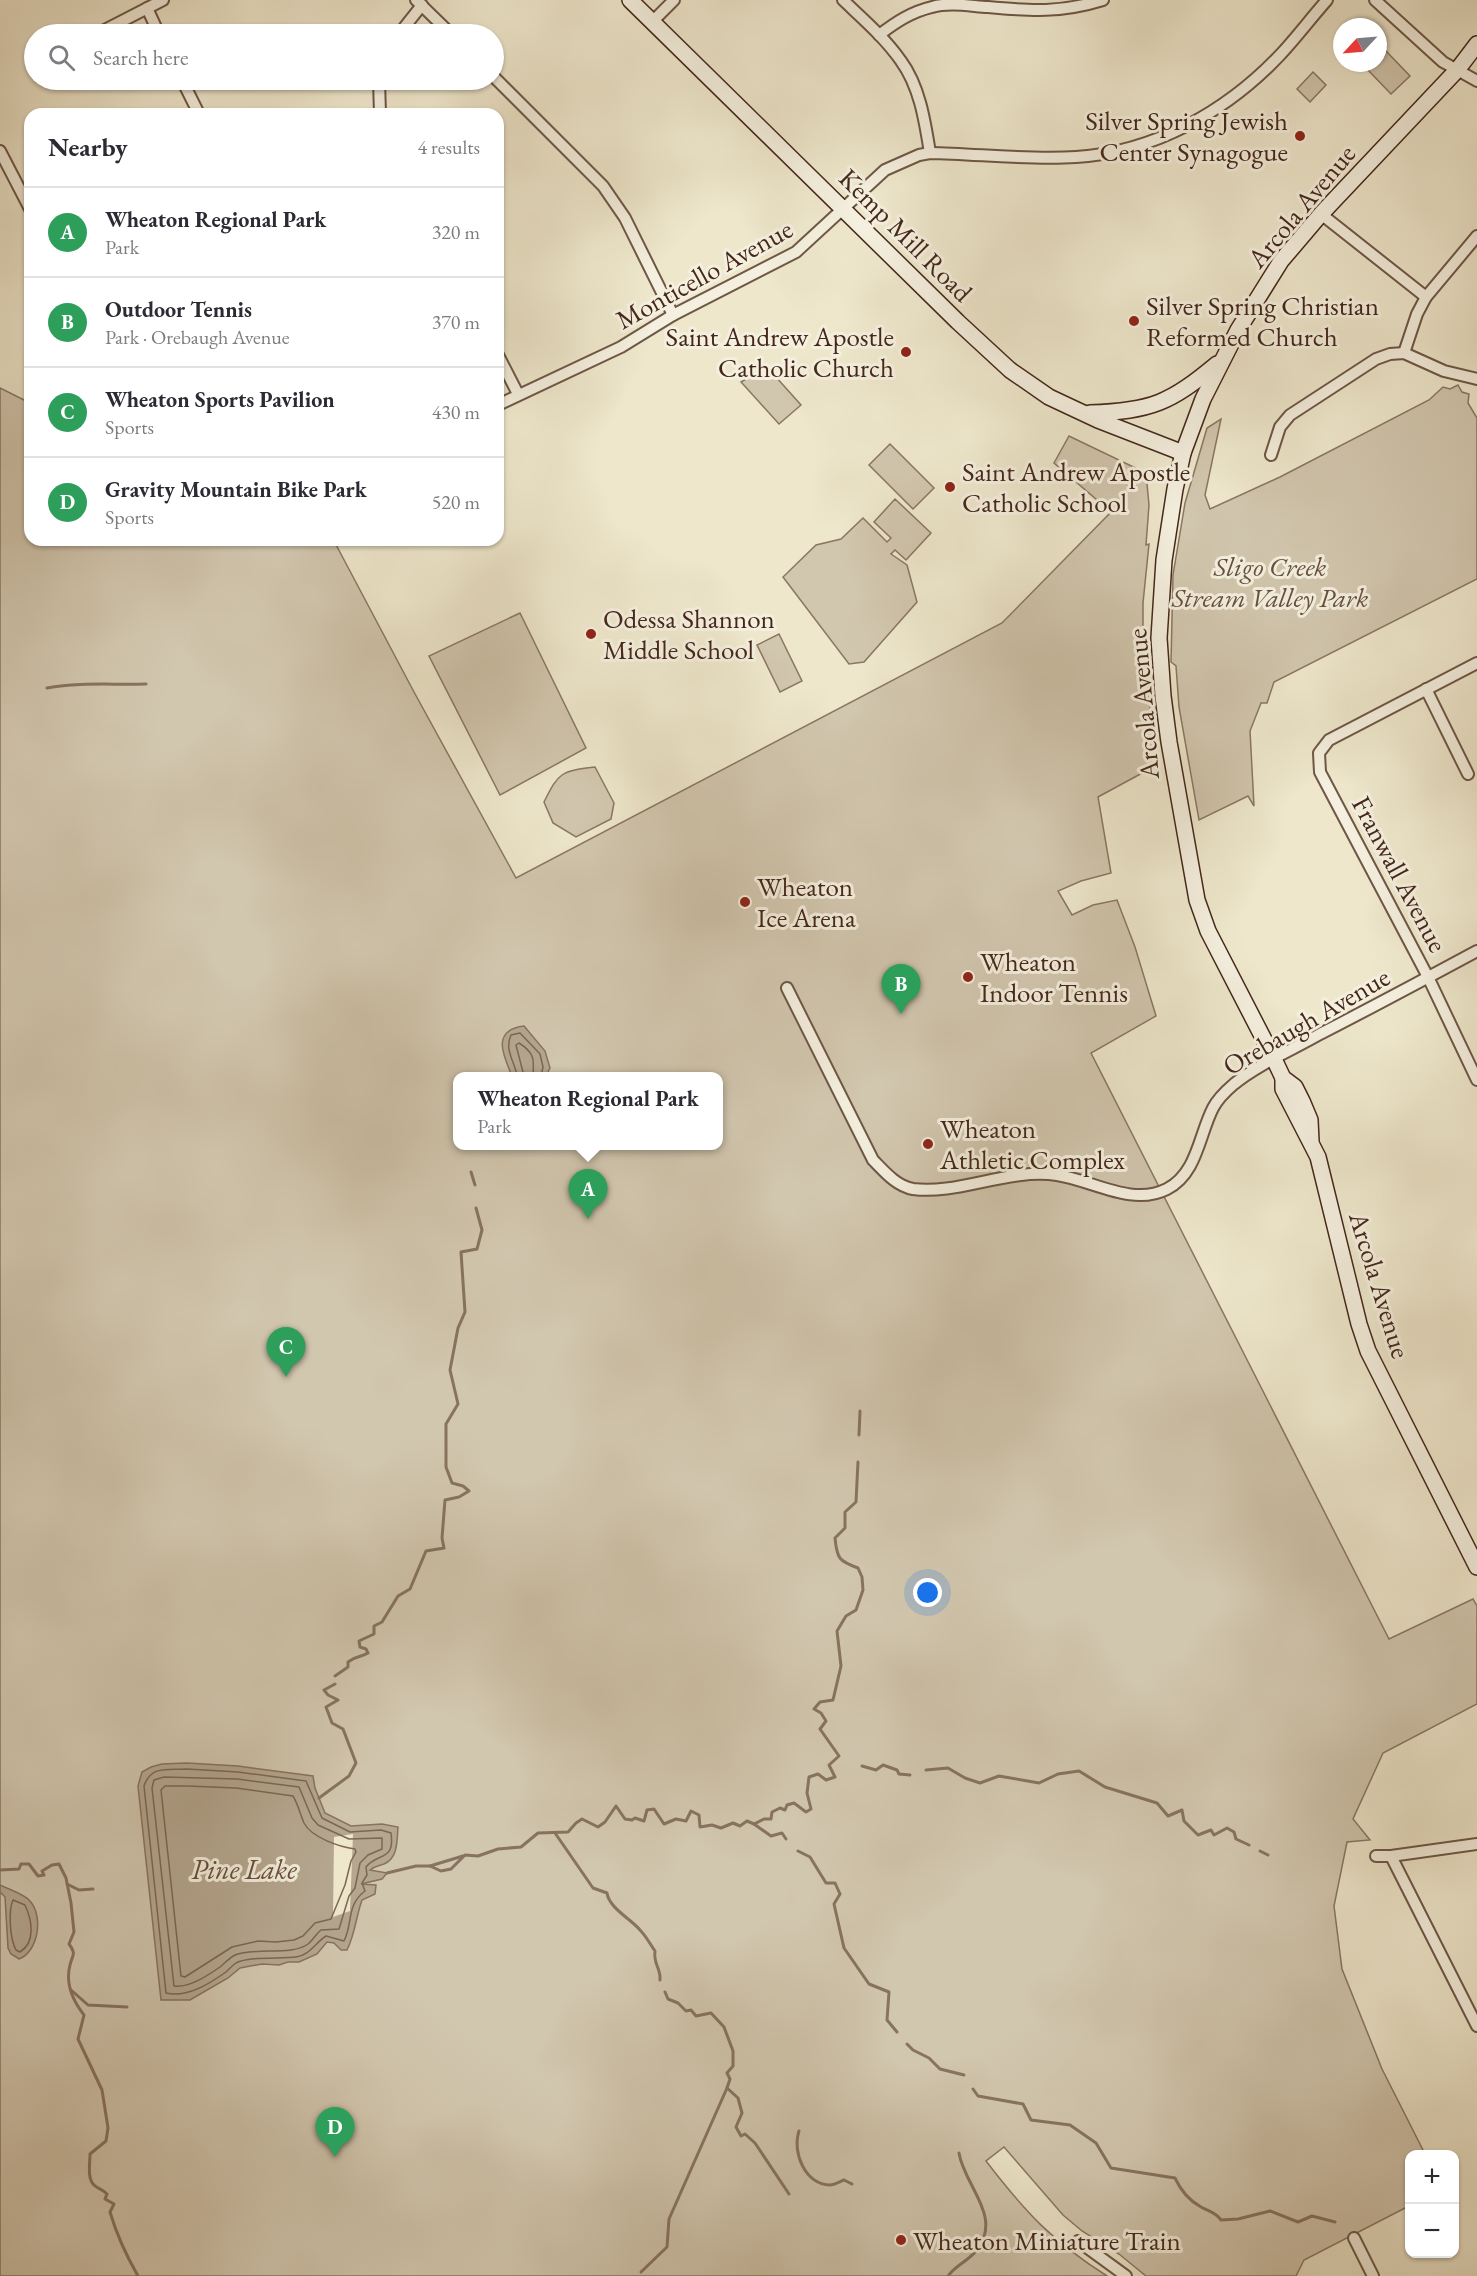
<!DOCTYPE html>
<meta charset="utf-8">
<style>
:root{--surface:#fff;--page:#f7f7f7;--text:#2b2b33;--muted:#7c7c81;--line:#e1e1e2;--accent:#ea580c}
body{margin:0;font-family:"EB Garamond",serif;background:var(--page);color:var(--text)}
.controls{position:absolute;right:18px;bottom:18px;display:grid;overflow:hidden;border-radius:12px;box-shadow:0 2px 4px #0004}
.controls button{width:54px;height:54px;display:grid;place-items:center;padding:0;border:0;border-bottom:2px solid var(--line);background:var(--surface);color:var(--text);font:30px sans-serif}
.compass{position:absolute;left:1333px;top:18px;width:54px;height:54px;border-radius:50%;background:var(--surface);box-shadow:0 2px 4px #0004;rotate:244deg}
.you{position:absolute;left:928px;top:1593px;width:21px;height:21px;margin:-15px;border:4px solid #fff;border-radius:50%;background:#1a73e8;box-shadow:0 0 0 9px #1a73e833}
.badge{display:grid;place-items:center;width:39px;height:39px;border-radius:50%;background:var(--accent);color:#fff;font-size:20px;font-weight:700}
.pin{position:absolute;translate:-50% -50px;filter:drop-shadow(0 2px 3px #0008)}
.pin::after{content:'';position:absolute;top:32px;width:21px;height:18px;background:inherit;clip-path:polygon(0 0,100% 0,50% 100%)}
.popup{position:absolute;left:453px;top:1072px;width:270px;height:78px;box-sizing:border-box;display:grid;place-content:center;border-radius:12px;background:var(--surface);filter:drop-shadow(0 2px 4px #0005);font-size:20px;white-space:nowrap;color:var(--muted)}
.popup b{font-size:22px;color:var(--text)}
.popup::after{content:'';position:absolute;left:50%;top:100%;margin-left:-12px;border:12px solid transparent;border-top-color:var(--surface)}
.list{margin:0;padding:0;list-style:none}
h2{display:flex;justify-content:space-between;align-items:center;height:78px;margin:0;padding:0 24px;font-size:26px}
h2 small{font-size:20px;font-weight:400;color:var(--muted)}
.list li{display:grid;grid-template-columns:39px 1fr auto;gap:18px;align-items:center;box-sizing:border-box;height:90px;padding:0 24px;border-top:2px solid var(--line)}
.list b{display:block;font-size:22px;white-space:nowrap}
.list p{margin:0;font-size:20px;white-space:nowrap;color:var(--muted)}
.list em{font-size:20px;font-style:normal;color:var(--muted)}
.icon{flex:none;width:33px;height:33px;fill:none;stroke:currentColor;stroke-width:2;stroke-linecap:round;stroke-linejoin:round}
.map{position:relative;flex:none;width:1477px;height:2276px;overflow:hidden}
.search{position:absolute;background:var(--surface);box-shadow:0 2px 4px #0004;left:24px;top:24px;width:480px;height:66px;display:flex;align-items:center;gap:15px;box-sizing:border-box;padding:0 21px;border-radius:33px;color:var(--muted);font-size:22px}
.panel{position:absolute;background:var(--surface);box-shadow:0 2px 4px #0004;left:24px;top:108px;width:480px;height:438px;border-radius:18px}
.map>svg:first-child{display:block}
.green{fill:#d1c6ae;stroke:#8a7664;stroke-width:1.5;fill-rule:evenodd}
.water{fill:#b4a68f;stroke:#877360;stroke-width:1.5}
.pier{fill:#eee7cc}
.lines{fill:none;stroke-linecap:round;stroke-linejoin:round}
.shore{stroke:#7c6654;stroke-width:1.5}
.stream{stroke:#877360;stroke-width:3}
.street-casing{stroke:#6e5746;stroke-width:14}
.secondary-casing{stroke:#44271a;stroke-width:18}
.street{stroke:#f4efde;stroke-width:10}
.secondary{stroke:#f4efde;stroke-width:15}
.poi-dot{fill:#8f2418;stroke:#f4efde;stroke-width:2}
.labels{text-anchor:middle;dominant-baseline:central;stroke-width:6;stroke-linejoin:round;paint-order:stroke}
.poi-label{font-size:27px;fill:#44271a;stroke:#f4efde;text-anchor:start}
.street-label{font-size:27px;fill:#44271a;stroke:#f4efde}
.park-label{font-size:27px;font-style:italic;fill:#674f3f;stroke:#f4efde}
.water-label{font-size:28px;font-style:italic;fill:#664d3d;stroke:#f4efde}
</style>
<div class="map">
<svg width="1477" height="2276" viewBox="0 0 1477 2276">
<rect width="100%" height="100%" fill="#eee7cc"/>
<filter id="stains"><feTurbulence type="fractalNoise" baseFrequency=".00333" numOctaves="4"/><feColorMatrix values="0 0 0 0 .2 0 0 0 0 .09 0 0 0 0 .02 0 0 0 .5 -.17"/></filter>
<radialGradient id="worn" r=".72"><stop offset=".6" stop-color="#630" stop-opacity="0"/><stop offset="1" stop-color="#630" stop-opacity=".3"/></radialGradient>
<g class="green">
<polygon points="1386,51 1410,76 1391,94 1367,69 1373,63 1378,63 1378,58"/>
<polygon points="1313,72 1326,85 1310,102 1297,89"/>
<polygon points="767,367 801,405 779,424 741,382"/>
<polygon points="1458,385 1462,392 1469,394 1468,403 1477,418 1477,579 1274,682 1267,703 1261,703 1250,731 1254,806 1248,796 1199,820 1179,707 1176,666 1171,662 1173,575 1185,503 1207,428 1221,419 1205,495 1210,509 1280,477 1429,400 1443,387 1450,389"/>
<path d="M0,388L30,403V540L334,541L414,692L516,878L1002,623L1111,512L1054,463L1069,436L1146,473L1149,505L1146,545L1149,544L1143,603V650L1157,765L1098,797L1111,873L1081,881L1058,891L1072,915L1093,905L1117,900L1135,947L1156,1016L1091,1053L1389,1639L1473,1599L1477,1606V1704L1383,1753L1353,1819L1370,1840L1347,1842L1334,1906L1342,1969L1382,2069L1425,2154H1410L1409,2206L1304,2260L1296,2276H1146L1119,2254L1082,2231L1063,2215L1004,2147L986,2161C1026,2213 1052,2241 1107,2276H0ZM458,1076H718V1146H458Z"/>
<polygon points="890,444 934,488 913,509 869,465"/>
<polygon points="895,499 931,533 906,560 895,550 891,554 907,565 917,602 864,662 849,664 783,577 816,545 841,539 863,518 887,542 891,538 874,522"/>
<polygon points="520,613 586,748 500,795 429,656"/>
<polygon points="779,634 802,681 780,692 757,645"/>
<path d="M595,767L614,803L611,819L576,837L553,823L544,802C559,772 561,771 595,767Z"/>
</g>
<g class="water">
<path d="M524,1026L545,1051L550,1068L546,1076H512C503,1055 491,1030 524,1026Z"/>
<path d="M187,1763L238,1766L313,1776L315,1788L325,1813L351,1826L382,1824L398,1827C397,1841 398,1858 384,1864C378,1866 375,1866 370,1870L387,1873L382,1879L361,1884L376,1885L375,1894L362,1900C356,1917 355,1934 347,1950H341L334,1943L327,1942L317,1954L299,1962H288L279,1965L262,1964L240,1968L228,1978L190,2000H161L138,1786L142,1772L151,1767L162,1764Z"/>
<path d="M0,1885C8,1889 24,1894 30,1901C44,1917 38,1952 19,1959L11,1954L8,1948L5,1897L0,1892Z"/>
</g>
<polygon class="pier" points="353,1834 350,1911 333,1917 334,1837"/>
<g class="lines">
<g class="shore">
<path d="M517,1076C515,1062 504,1050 511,1035L520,1033L540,1054L543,1067L541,1076"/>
<path d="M524,1076L516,1045L519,1043C535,1053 534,1060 533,1076"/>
<path d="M187,1769L238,1772L306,1781L322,1818L350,1832L381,1830L391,1833C395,1862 378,1852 366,1867L367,1875L362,1883L365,1891C346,1905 353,1924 344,1941L326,1936C315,1943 310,1955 296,1957C281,1959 249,1956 236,1963C233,1965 229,1969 226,1972C209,1984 187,1998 166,1993L144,1786C151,1765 168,1770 187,1769Z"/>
<path d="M164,1777L237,1779L299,1787L312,1818L318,1825L349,1839L382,1838V1849L368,1855L360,1863L355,1888L349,1896L339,1929L321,1930C316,1934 313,1940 308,1944C292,1956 256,1947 235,1955C229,1958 225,1963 220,1967C207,1976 189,1988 174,1986L152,1788L154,1780Z"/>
<path d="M187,1786L236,1788L293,1796C298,1804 300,1814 304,1823C312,1838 340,1847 355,1849L356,1852L351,1861L345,1885L331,1919L315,1923L303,1936L294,1940L276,1942L258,1941L232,1947L185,1977L181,1976L161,1790L165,1786Z"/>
<path d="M13,1900L25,1905C32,1920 36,1942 20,1952L16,1950C10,1939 8,1911 13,1900Z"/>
</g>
<g class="stream">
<path d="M47,688C79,682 112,685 146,684"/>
<polyline points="471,1172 475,1185"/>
<polyline points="859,1435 860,1411"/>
<path d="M335,1676L348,1667V1662C357,1655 360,1658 368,1653L366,1649L360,1647L359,1641L374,1634V1626L382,1622L398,1596L410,1589L426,1551L444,1548L442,1538L445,1500L459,1497L469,1491L463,1486L452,1483L446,1467V1424L458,1404L450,1370L458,1328L465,1312L461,1252L477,1249L482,1230L476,1208"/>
<polyline points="862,1766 876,1770 883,1765 897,1770 899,1774 910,1775"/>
<polyline points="926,1770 948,1768 965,1778 980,1783 999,1776 1039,1783 1058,1774 1079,1771 1105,1787 1157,1803 1168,1816 1182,1810 1184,1821 1198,1835 1211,1830 1214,1835 1227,1828 1234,1832 1236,1839 1249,1845"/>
<polyline points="319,1798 349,1776 356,1763 343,1729 332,1723 326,1707 338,1700 328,1695 324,1690 335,1684"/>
<polyline points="754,1824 771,1836 782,1833 786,1839"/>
<path d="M555,1833L593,1888L607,1893C609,1908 631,1919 640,1930C646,1936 650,1944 655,1951C653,1964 661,1968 660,1980"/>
<polyline points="798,1851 810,1857 826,1883 835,1883 840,1894 834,1904 844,1948 869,1984 889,1992 887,2020 897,2032"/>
<polyline points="1260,1851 1268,1855"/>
<polyline points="430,1866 463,1856"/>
<path d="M0,1870L19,1869L21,1864H29L38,1876L44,1875L42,1871L52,1865L59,1864L66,1878L71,1903L74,1932L69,1944C77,1955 72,1955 70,1965C65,1984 73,2001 84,2015L78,2039L102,2090L108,2128L106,2141L90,2154C90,2163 87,2179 94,2185C98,2189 102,2189 107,2194L105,2199L114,2204L110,2212C117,2236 126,2255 138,2276"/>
<path d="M387,1873L416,1866H430L441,1871L451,1869L465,1855L478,1856L498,1849L521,1847L538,1833L568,1832L576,1823L582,1819L598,1827L605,1822L616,1806L625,1819L632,1820L635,1818L644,1821L647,1810L654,1809L664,1824L676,1819L686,1821L691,1811L699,1815L700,1827L712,1825L721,1828L733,1823L740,1826L747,1821L754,1824L764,1819H771L772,1812L780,1808L785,1810L787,1805L794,1803L806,1812L811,1809L807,1793L809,1777L818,1774L826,1780L835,1777L829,1765L839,1756L820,1729L826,1721L821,1713L814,1709L820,1702L833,1700L841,1666L837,1631L846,1616L856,1610L863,1590L862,1577L858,1568C839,1561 837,1559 835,1538L845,1528V1512L856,1502L858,1462"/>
<polyline points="67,1884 79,1890 93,1889"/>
<polyline points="71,1990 88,2005 127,2007"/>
<polyline points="665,1992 668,1999 678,2003 686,2011 691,2010 696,2016 711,2013 724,2027 733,2051 733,2066 727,2073 730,2079 727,2088 738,2098 742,2113 736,2127 741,2136 745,2134 755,2143 789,2194"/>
<polyline points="907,2044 913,2050 929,2058 940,2069 964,2075"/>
<path d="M973,2089L978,2096L1023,2104L1031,2120L1070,2125L1096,2143L1111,2168L1175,2178C1181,2191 1188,2200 1201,2207C1210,2212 1215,2212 1221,2220L1238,2219L1270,2211L1298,2222L1312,2216L1335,2222"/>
<path d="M799,2131C792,2153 805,2184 830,2185C834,2185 841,2181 844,2180L852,2184"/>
<polyline points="641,2272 667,2247 669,2219 727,2088"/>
<path d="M948,2276C955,2266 968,2261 976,2251C1004,2217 964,2186 959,2153"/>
</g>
<defs>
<g id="street">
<polyline points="416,0 451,34"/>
<path d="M843,0C863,19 885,38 901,61C920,87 925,122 930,153"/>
<polyline points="1375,0 1443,62 1477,81"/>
<polyline points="147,8 159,34"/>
<polyline points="652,22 674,0"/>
<polyline points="97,34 163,0"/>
<polyline points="399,34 422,5"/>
<path d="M879,35C896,22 911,12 932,7C949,2 970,6 988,7C1031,11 1061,13 1103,0"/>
<polyline points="494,77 603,186 625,218 673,315"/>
<polyline points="182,80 199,114"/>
<polyline points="379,80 380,114"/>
<polyline points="0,151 30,209"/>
<polyline points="1321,214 1426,297"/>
<polyline points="1404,353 1417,314 1426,297 1477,236"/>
<polyline points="498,355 518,394"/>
<path d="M498,405L621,347L673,315L796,252L885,170L919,155L930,153C979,154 1027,160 1076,157C1154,152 1226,112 1280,55C1296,38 1311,18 1327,0"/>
<polyline points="1271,455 1280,427 1290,415 1376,359 1390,354 1404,353 1444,371 1477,379"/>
<polyline points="1477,663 1329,740 1319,753 1320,772 1428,977 1477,1080"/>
<polyline points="1426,689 1468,774"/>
<path d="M787,988L873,1160C884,1171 896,1186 913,1189C958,1195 1008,1168 1057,1175C1092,1180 1132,1207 1167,1189C1197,1174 1199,1135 1213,1108C1217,1100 1227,1090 1234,1084C1259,1064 1292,1050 1320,1034C1373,1007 1425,979 1477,951"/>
<polyline points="1376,1856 1391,1856 1477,1844"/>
<polyline points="1391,1856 1477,2026"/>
<polyline points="1354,2238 1373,2276"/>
<polyline points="1078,2241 1126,2276"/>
</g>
<g id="secondary">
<polyline points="630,0 958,322 1010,370 1049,397 1098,420 1183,453"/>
<path d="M1090,413C1152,411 1170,403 1217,364"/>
<polyline points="1283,1078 1283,1089 1318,1157 1359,1324 1368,1351 1477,1567"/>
<polyline points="1311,1141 1310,1120 1302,1101 1295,1087 1283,1078 1274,1059 1208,931 1197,900 1169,742 1163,696 1159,638 1164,560 1175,489 1183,453 1203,399 1238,330 1281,261 1321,214 1458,69 1477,44"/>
</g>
</defs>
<use href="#street" class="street-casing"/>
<use href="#secondary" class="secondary-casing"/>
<use href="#street" class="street"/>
<use href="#secondary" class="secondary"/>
</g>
<g class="poi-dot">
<circle cx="1300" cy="136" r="6"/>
<circle cx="1134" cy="321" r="6"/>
<circle cx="906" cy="352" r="6"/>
<circle cx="950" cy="487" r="6"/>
<circle cx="591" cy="634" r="6"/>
<circle cx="745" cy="902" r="6"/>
<circle cx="968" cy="977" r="6"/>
<circle cx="928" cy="1144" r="6"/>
<circle cx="901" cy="2240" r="6"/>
</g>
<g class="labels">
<g class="poi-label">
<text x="1288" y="120" text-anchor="end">Silver Spring Jewish<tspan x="1288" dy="31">Center Synagogue</tspan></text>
<text x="1146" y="305">Silver Spring Christian<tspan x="1146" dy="31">Reformed Church</tspan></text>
<text x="894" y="336" text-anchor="end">Saint Andrew Apostle<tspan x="894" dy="31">Catholic Church</tspan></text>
<text x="962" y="471">Saint Andrew Apostle<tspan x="962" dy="31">Catholic School</tspan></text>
<text x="603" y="618">Odessa Shannon<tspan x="603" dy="31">Middle School</tspan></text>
<text x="757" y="886">Wheaton<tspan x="757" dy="31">Ice Arena</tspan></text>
<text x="980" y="961">Wheaton<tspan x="980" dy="31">Indoor Tennis</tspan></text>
<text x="940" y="1128">Wheaton<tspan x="940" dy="31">Athletic Complex</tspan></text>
<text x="913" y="2240">Wheaton Miniature Train</text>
</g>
<g class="street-label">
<text transform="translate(1301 206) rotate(-50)">Arcola Avenue</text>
<text transform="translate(906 235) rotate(45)">Kemp Mill Road</text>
<text transform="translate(704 274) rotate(-29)">Monticello Avenue</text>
<text transform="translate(1143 704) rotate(-95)">Arcola Avenue</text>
<text transform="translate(1400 874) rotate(62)">Franwall Avenue</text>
<text transform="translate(1306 1021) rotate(-30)">Orebaugh Avenue</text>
<text transform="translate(1380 1285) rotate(73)">Arcola Avenue</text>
</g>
<g class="park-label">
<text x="1270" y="566">Sligo Creek<tspan x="1270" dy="31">Stream Valley Park</tspan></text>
</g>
<g class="water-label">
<text x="244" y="1869">Pine Lake</text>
</g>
</g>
<rect width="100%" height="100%" filter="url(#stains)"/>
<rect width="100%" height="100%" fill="url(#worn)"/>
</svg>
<div class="controls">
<button>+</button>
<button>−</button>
</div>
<svg class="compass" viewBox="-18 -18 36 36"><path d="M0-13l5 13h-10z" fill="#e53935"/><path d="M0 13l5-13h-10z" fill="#7c7c81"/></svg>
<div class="you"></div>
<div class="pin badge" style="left:588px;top:1219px;background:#2e9e5b">A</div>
<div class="popup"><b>Wheaton Regional Park</b>Park</div>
<div class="pin badge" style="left:901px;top:1014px;background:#2e9e5b">B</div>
<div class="pin badge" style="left:286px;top:1377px;background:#2e9e5b">C</div>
<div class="pin badge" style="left:335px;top:2157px;background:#2e9e5b">D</div>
<div class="search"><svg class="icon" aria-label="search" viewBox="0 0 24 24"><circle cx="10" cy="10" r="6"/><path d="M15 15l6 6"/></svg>Search here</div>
<section class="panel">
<h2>Nearby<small>4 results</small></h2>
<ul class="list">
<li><span class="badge" style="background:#2e9e5b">A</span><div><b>Wheaton Regional Park</b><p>Park</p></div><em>320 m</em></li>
<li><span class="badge" style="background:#2e9e5b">B</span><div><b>Outdoor Tennis</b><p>Park · Orebaugh Avenue</p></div><em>370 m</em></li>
<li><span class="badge" style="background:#2e9e5b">C</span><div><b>Wheaton Sports Pavilion</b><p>Sports</p></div><em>430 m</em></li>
<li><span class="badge" style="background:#2e9e5b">D</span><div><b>Gravity Mountain Bike Park</b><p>Sports</p></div><em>520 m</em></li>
</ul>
</section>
</div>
